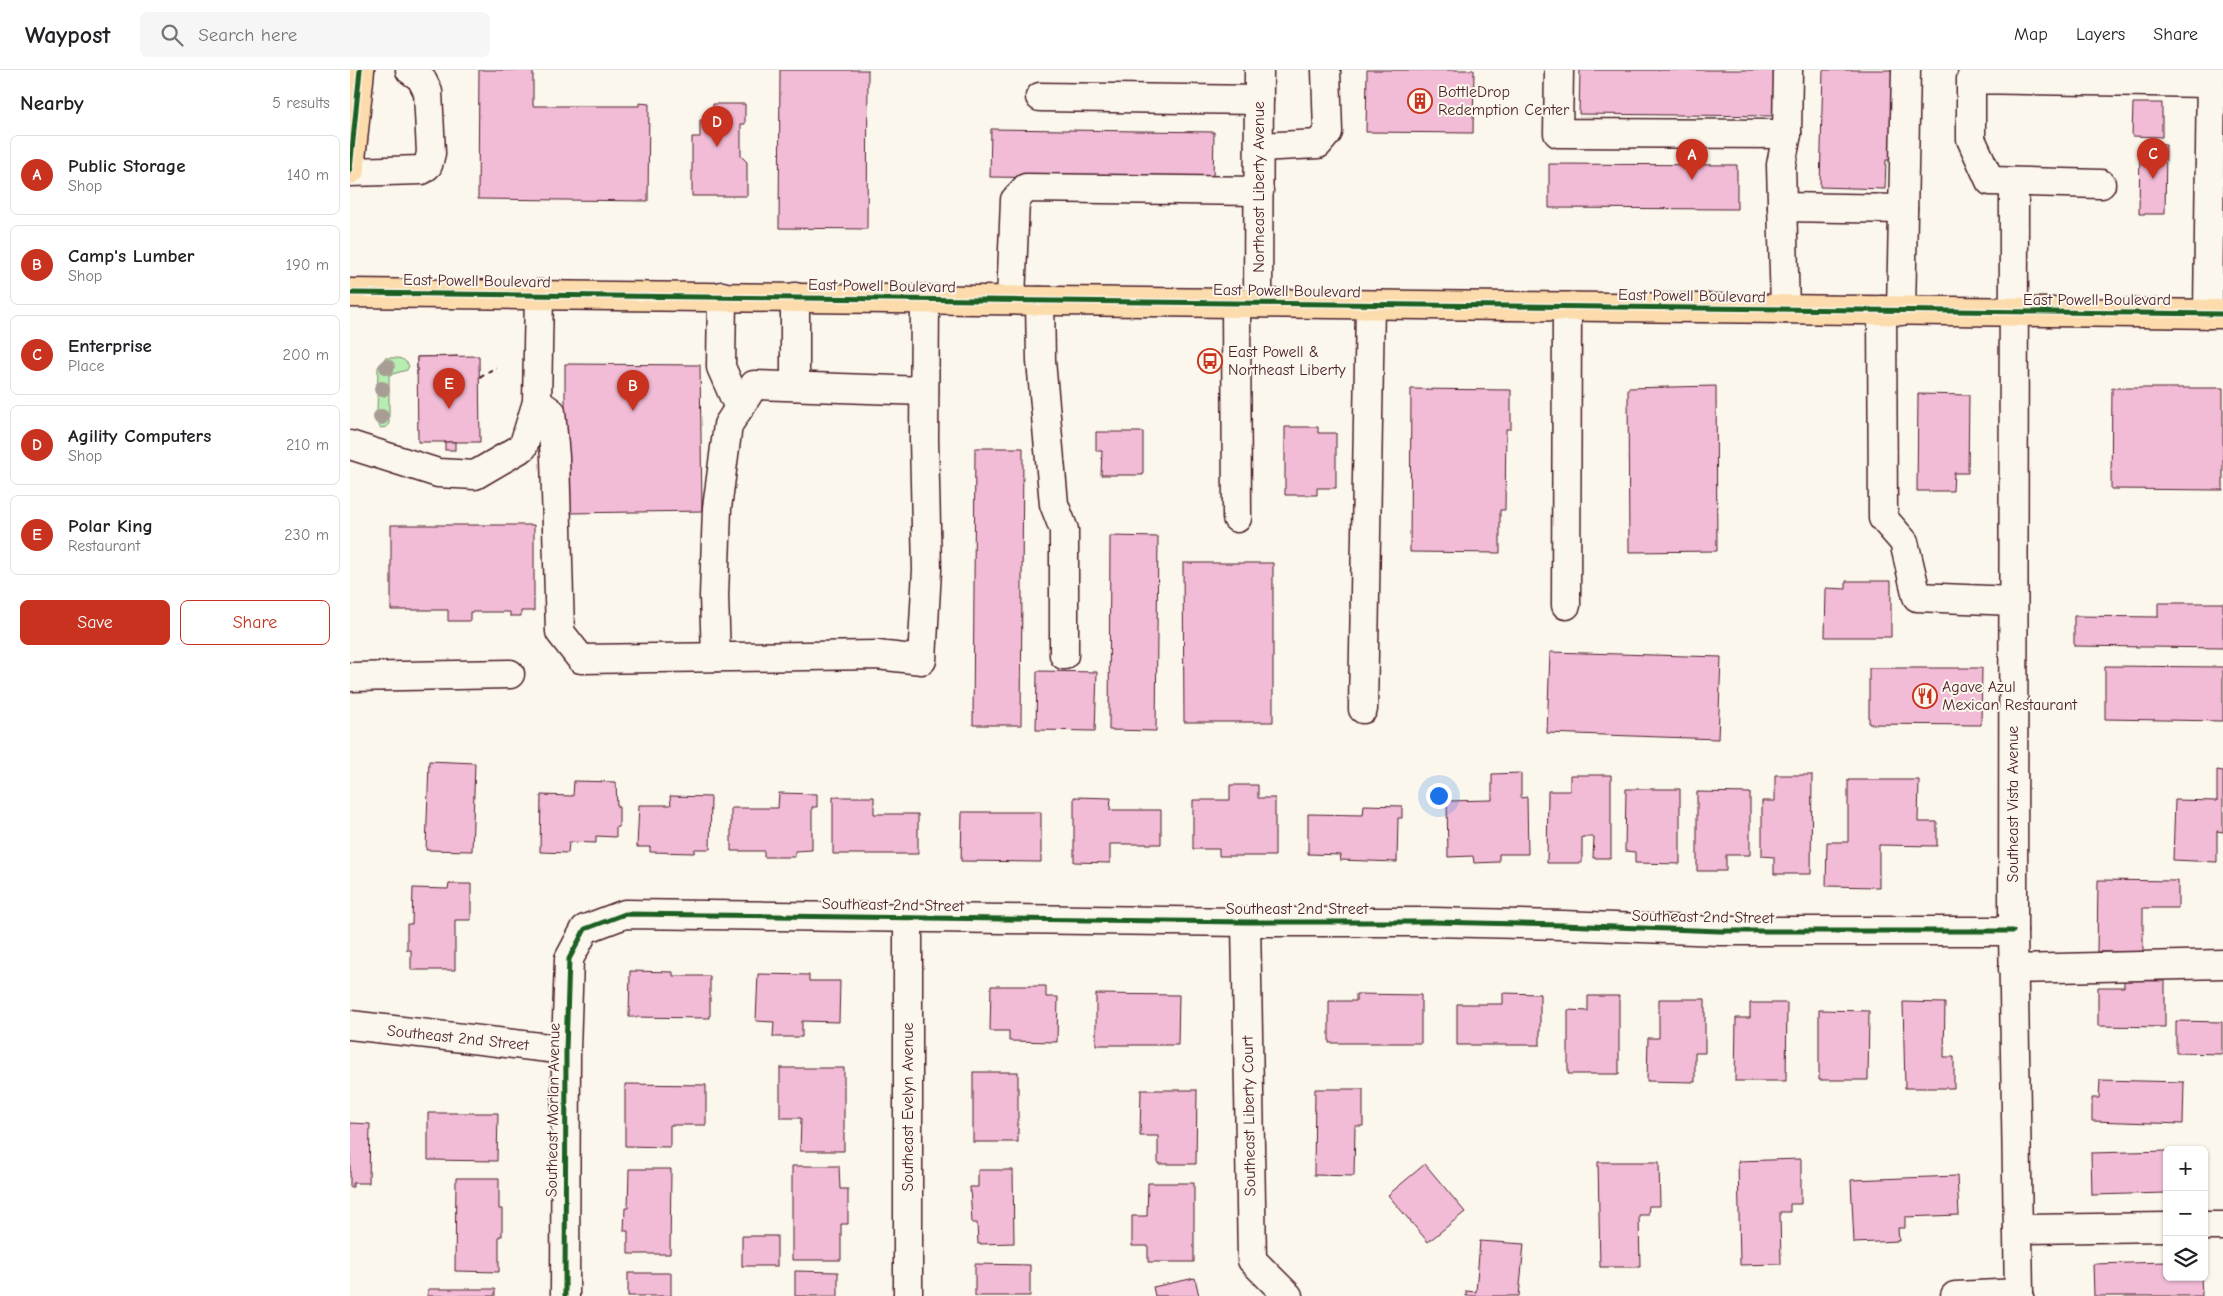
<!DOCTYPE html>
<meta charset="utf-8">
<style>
:root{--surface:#fff;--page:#f6f6f6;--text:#202124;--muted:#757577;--line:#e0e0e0;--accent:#c8321e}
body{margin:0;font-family:"Comic Neue",sans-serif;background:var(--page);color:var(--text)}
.controls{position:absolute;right:15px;bottom:15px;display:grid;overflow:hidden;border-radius:8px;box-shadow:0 1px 4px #0004}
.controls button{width:45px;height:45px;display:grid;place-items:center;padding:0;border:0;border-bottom:1px solid var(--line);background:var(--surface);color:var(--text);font:25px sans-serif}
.you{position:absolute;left:1088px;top:725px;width:18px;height:18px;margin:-12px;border:4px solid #fff;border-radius:50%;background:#1a73e8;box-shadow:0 0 0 8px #1a73e833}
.badge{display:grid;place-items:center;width:32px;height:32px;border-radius:50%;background:var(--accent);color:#fff;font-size:16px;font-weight:700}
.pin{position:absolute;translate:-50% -41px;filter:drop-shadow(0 1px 2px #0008)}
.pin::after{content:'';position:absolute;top:26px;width:18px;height:15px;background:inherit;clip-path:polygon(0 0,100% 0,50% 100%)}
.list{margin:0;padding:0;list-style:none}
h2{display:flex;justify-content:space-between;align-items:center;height:65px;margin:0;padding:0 20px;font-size:21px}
h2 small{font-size:16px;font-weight:400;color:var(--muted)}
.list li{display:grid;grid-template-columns:32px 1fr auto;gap:15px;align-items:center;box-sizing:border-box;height:80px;margin:0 10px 10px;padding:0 10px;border:1px solid var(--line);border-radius:8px}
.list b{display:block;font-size:19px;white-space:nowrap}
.list p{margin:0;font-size:16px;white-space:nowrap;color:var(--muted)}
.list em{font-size:16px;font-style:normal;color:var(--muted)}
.actions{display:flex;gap:10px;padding:15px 20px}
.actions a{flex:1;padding:11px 0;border:1px solid var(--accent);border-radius:8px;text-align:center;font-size:18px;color:var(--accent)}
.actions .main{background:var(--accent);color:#fff}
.icon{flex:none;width:28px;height:28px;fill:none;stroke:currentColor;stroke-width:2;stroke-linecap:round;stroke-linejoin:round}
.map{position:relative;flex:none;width:1873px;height:1226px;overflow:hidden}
header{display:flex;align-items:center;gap:30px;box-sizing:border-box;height:70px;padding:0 25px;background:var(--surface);border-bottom:1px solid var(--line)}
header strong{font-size:24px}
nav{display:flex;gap:28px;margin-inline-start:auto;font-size:18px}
.search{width:350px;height:45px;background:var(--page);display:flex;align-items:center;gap:12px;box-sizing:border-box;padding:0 18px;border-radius:8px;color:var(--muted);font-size:19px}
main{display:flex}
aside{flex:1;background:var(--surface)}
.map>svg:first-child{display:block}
.green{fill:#b6eeb1;stroke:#80866e}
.building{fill:#f2bcd7;stroke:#4a1f2b}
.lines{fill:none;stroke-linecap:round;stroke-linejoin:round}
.minor-casing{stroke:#4a1f2b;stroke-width:31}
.major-casing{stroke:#4a1f2b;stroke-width:31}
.path{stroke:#4a1f2b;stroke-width:3;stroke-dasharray:5 4;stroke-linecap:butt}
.minor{stroke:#fbf7ec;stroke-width:28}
.major{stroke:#fcdcac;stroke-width:28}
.cycleway-casing{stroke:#fbf7ec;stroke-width:8}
.cycleway{stroke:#1b5e20;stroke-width:5}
.tree{fill:#a89d94}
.labels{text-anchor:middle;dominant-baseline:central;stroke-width:4;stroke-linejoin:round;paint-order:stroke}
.poi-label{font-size:16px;fill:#4a1f2b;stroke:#fbf7ec;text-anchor:start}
.street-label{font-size:16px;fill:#4a1f2b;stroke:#fbf7ec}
</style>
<header>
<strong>Waypost</strong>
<div class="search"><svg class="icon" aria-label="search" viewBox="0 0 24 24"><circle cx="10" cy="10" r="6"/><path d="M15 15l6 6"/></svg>Search here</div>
<nav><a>Map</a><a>Layers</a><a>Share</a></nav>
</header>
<main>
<aside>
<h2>Nearby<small>5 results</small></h2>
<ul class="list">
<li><span class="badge">A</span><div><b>Public Storage</b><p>Shop</p></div><em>140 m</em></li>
<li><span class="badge">B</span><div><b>Camp's Lumber</b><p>Shop</p></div><em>190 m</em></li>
<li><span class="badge">C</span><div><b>Enterprise</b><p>Place</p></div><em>200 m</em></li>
<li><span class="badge">D</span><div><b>Agility Computers</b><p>Shop</p></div><em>210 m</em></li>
<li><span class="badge">E</span><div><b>Polar King</b><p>Restaurant</p></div><em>230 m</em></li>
</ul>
<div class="actions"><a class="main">Save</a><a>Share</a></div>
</aside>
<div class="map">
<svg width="1873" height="1226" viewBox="0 0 1873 1226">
<rect width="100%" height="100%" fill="#fbf7ec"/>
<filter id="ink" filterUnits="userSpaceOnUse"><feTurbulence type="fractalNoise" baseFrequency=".02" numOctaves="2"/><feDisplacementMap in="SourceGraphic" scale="10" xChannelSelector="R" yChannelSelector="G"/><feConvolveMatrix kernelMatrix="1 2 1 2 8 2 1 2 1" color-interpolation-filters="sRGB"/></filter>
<g filter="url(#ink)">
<path class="green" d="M35,288C44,288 54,286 59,296L57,300L39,305V353L37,357L30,358L27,346L28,297Z"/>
<g class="building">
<polygon points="129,0 183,0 183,36 289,36 289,33 299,34 298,131 128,129"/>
<polygon points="430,0 518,0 517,159 429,158"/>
<polygon points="1017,0 1124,0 1123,63 1016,62"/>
<polygon points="1230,0 1429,0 1429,46 1229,44"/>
<polygon points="1473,0 1544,0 1542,90 1536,90 1535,119 1470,117"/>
<polygon points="1783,33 1812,33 1812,67 1782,66"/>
<polygon points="363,34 395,34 395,54 391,54 391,86 397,92 397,126 342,126 342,67 350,67 350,50 363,50"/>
<polygon points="641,59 864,62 863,110 640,107"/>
<polygon points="1790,74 1816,75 1815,144 1789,144"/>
<polygon points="1199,94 1387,95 1387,139 1199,138"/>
<polygon points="108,286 108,305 67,305 67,287"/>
<polygon points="129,286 130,372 68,372 67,287"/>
<polygon points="215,294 350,295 352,441 218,443 215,388"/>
<polygon points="1366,316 1367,481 1279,482 1278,318"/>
<polygon points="1762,318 1873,318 1873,420 1761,419"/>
<polygon points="1061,319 1161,320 1161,359 1156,359 1155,440 1150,440 1150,483 1060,482"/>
<polygon points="1568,324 1619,325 1618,403 1604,403 1603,421 1567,421"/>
<polygon points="935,357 968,357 968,363 986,363 986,418 967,418 967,425 935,425"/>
<polygon points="746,362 793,362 793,405 751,405 752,381 746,381"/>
<rect x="95" y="372" width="10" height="8"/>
<polygon points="625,378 673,378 671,655 623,655"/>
<polygon points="41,455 184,455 184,541 171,541 171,546 160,546 160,542 120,542 120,551 98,551 98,540 41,540"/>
<polygon points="760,466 808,467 806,661 759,660"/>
<polygon points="833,493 923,493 923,652 834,652"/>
<polygon points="1496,511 1541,511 1541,567 1475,567 1476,518 1496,519"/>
<polygon points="1808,533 1873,533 1873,578 1724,576 1724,546 1808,547"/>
<polygon points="1200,582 1371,587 1368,669 1197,663"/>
<polygon points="1755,596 1873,597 1873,651 1755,649"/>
<polygon points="1519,598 1632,598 1631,655 1519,654"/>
<polygon points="687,601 747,602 745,661 686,660"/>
<polygon points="79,691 125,693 122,781 76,780"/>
<polygon points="1867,700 1873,701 1873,762 1867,761 1867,792 1823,790 1825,730 1867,731"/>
<polygon points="1171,703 1171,728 1177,727 1178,784 1149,784 1149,792 1124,793 1123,786 1098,787 1097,731 1142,730 1142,704"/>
<polygon points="1220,705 1261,705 1261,788 1243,788 1244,767 1232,767 1232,793 1197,793 1198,721 1220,721"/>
<polygon points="1425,705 1462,705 1461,804 1424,804 1424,787 1412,786 1412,731 1425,731"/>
<polygon points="1498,710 1569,710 1568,752 1587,752 1587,776 1529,775 1529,817 1476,816 1477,772 1498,772"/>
<polygon points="224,711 266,712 267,737 269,737 269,757 266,757 266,767 246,766 246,773 219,772 218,783 190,782 191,725 223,726"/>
<polygon points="880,715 908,715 908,728 925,728 925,786 869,786 869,779 843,779 843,730 880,730"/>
<polygon points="1276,719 1330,719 1330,794 1285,793 1285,782 1275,781"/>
<polygon points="1347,722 1400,723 1400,785 1376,785 1376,801 1347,801"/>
<polygon points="429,723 467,724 467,737 462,737 462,780 445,781 445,787 414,787 414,781 381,781 381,738 428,738"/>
<polygon points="320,726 361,727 360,779 345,779 344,783 300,782 300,777 287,777 289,735 321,735"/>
<polygon points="483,727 524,727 524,744 568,744 568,784 483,784"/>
<polygon points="724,727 761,728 760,740 811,740 811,774 760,774 760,793 724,792"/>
<polygon points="1014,735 1052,736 1052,748 1048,748 1047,792 990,790 991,785 958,784 958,744 1013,745"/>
<polygon points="612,742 691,742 691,792 611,791"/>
<polygon points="1748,810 1828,811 1828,838 1793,838 1793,882 1747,882"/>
<polygon points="99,814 121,814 121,850 105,850 105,900 61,900 61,880 57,880 57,854 62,854 63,818 98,819"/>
<polygon points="280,901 323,902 323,906 360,906 360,948 279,947"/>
<polygon points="408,904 459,905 459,911 490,911 489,952 452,951 452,967 423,967 424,952 406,951"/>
<polygon points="1774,910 1815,911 1815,957 1748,956 1748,917 1774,917"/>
<polygon points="641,916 696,916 696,927 708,927 707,972 659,971 659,961 640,961"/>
<polygon points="1153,923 1190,924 1190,975 1107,975 1107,934 1153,934"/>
<polygon points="746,924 829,925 828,975 746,975"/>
<polygon points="1006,924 1071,925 1071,973 979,973 979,931 1006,931"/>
<polygon points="1238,926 1269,926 1269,1004 1218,1004 1218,940 1238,941"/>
<polygon points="1309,929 1355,929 1355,983 1345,983 1345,1012 1297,1011 1298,968 1309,968"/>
<polygon points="1553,932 1595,933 1594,987 1604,987 1604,1018 1555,1018"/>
<polygon points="1400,933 1437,933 1436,1011 1385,1011 1386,948 1400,948"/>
<polygon points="1469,940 1519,941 1518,1010 1469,1010"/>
<polygon points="1826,951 1872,952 1872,984 1826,983"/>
<polygon points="430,998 494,998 494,1081 450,1081 451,1048 430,1048"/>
<rect x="623" y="1002" width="45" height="70"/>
<polygon points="1750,1010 1834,1012 1833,1054 1742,1051 1742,1028 1749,1028"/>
<polygon points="275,1014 356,1015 356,1055 320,1055 320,1077 275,1076"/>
<polygon points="965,1019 1013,1019 1013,1056 1005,1056 1004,1106 964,1105"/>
<polygon points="791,1020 847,1020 846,1094 808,1094 808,1066 790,1066"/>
<polygon points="78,1043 148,1043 147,1091 78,1090"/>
<polygon points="0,1053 20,1054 19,1113 3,1113 3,1117 0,1117"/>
<polygon points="1817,1081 1817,1123 1742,1125 1741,1083"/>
<polygon points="1451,1089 1451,1134 1440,1134 1440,1142 1430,1142 1431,1194 1390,1195 1388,1091"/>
<polygon points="1248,1092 1309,1092 1310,1136 1299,1136 1298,1145 1289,1145 1290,1197 1250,1197"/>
<polygon points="1075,1094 1115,1142 1078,1172 1038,1125"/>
<polygon points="442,1096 489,1096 490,1119 498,1119 498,1154 491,1154 491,1190 442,1190"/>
<polygon points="279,1099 321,1099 320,1184 278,1184 278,1161 274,1161 275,1138 278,1138"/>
<polygon points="628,1100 663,1100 664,1173 628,1174 627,1153 622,1153 620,1117 628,1117"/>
<polygon points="1607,1106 1609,1145 1555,1147 1555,1158 1548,1158 1549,1171 1504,1173 1501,1110"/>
<polygon points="106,1108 149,1108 149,1139 152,1139 152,1166 149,1166 149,1202 105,1201"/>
<polygon points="798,1113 844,1113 844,1192 798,1192 798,1176 782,1176 782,1146 797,1146"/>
<rect x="392" y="1166" width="35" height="30"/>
<polygon points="1130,1171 1174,1174 1169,1226 1116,1226 1116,1221 1126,1222"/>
<polygon points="1817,1192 1817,1207 1851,1207 1852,1226 1744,1226 1743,1194"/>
<polygon points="625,1194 680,1195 680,1226 625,1226"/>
<polygon points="445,1201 488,1202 488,1226 445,1226"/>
<rect x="278" y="1203" width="43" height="23"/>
<polygon points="845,1208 849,1226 805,1226 803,1217"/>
<polygon points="78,1219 145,1219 145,1226 77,1226"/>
</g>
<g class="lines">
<defs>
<g id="minor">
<polyline points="1209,0 1208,63 1437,64"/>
<polyline points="690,27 909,30"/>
<polyline points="909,77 968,74 978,62 976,0"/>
<polyline points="0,102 72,100 78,95 81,83 78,22 71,8 60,0"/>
<polyline points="1664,112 1663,861 1669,1226"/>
<polyline points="1751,114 1640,111 1621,69 1621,9 1861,13"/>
<polyline points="1432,137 1553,139"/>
<polyline points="372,226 371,297 389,338"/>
<polyline points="445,227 445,316"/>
<polyline points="661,230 665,130 676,118 909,121"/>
<polyline points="690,231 691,291 704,434 714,460 714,585"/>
<polyline points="886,233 887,448"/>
<polyline points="908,233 909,0"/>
<polyline points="1435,239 1431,95 1437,64 1438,0"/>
<polyline points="1532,240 1533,448 1554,472 1567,527 1663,531"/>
<polyline points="1551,241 1556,0"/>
<polyline points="1858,244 1861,0"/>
<polyline points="187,332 201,342 205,387 210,562 231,589 527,585 572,590 577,500 574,369 575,229"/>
<polyline points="0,375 88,403 125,405 173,377 187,332 189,224"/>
<polyline points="1216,535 1217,237"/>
<polyline points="366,587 364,526 367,438 378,355 404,315 574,321"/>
<polyline points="0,607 160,604"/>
<polyline points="1013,639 1020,235"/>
<polyline points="896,852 902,1190 938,1226"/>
<polyline points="1663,899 1873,894"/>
<polyline points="0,955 216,980"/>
<polyline points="1854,1156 1873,1156"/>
<polyline points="1668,1159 1817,1157"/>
<polyline points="215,1226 216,980 219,889 235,859 275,844 896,852 1082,852 1212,855 1370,861 1663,861"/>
<polyline points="558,1226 558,848"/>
<polyline points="1605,1226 1669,1223"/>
</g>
<g id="major">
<polyline points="0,100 10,0"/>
<polyline points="0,223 1873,244"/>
</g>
</defs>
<use href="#minor" class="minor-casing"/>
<use href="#major" class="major-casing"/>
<polyline class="path" points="130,307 146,298"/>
<use href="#minor" class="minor"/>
<use href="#major" class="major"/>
<defs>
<g id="cycleway">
<polyline points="0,100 10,0"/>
<polyline points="0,223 1873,244"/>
<polyline points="215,1226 216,980 219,889 235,859 275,844 896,852 1082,852 1212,855 1370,861 1663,861"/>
</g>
</defs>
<use href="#cycleway" class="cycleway-casing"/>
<use href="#cycleway" class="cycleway"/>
</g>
<g class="tree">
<circle cx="37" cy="297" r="8"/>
<circle cx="32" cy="319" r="8"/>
<circle cx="31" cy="347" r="8"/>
</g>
</g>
<defs>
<symbol id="building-ring" viewBox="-11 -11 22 22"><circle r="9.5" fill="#fbf7ec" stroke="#c8321e" stroke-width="1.5"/><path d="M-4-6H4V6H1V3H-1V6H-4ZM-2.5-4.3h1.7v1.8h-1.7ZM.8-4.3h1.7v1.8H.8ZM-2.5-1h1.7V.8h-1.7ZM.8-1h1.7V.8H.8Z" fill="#c8321e"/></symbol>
<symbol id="bus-ring" viewBox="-11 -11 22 22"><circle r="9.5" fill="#fbf7ec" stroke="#c8321e" stroke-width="1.5"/><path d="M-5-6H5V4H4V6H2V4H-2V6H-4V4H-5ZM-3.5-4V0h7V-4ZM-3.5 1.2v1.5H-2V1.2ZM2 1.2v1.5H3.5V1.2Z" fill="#c8321e"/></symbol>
<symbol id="restaurant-ring" viewBox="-11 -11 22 22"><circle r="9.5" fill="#fbf7ec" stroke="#c8321e" stroke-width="1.5"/><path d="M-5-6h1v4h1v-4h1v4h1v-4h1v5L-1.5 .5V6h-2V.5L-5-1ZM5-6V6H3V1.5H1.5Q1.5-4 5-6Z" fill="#c8321e"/></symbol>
</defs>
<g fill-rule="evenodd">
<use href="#building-ring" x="1056" y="17" width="28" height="28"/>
<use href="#bus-ring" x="846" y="277" width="28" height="28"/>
<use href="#restaurant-ring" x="1561" y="612" width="28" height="28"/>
</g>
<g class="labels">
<g class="poi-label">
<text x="1088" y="22">BottleDrop<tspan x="1088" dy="18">Redemption Center</tspan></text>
<text x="878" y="282">East Powell &amp;<tspan x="878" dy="18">Northeast Liberty</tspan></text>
<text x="1592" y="617">Agave Azul<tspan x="1592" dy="18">Mexican Restaurant</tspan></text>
</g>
<g class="street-label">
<text transform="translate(909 117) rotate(-90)">Northeast Liberty Avenue</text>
<text transform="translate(127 211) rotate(1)">East Powell Boulevard</text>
<text transform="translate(532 216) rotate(1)">East Powell Boulevard</text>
<text transform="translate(937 221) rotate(1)">East Powell Boulevard</text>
<text transform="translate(1342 226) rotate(1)">East Powell Boulevard</text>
<text x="1747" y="230">East Powell Boulevard</text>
<text transform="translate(1663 734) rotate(-90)">Southeast Vista Avenue</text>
<text transform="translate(543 835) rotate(1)">Southeast 2nd Street</text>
<text x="947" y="839">Southeast 2nd Street</text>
<text transform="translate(1353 847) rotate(1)">Southeast 2nd Street</text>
<text transform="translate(108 968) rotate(6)">Southeast 2nd Street</text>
<text transform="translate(558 1037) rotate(-90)">Southeast Evelyn Avenue</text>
<text transform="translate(203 1040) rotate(-89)">Southeast Morlan Avenue</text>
<text transform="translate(899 1046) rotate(-91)">Southeast Liberty Court</text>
</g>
</g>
</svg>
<div class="controls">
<button>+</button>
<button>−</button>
<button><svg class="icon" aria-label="layers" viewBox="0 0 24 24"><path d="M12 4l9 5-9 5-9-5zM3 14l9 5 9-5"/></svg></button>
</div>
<div class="you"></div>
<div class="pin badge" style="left:1342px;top:110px">A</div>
<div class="pin badge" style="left:283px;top:341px">B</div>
<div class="pin badge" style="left:1803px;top:109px">C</div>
<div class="pin badge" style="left:367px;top:77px">D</div>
<div class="pin badge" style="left:99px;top:339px">E</div>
</div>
</main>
